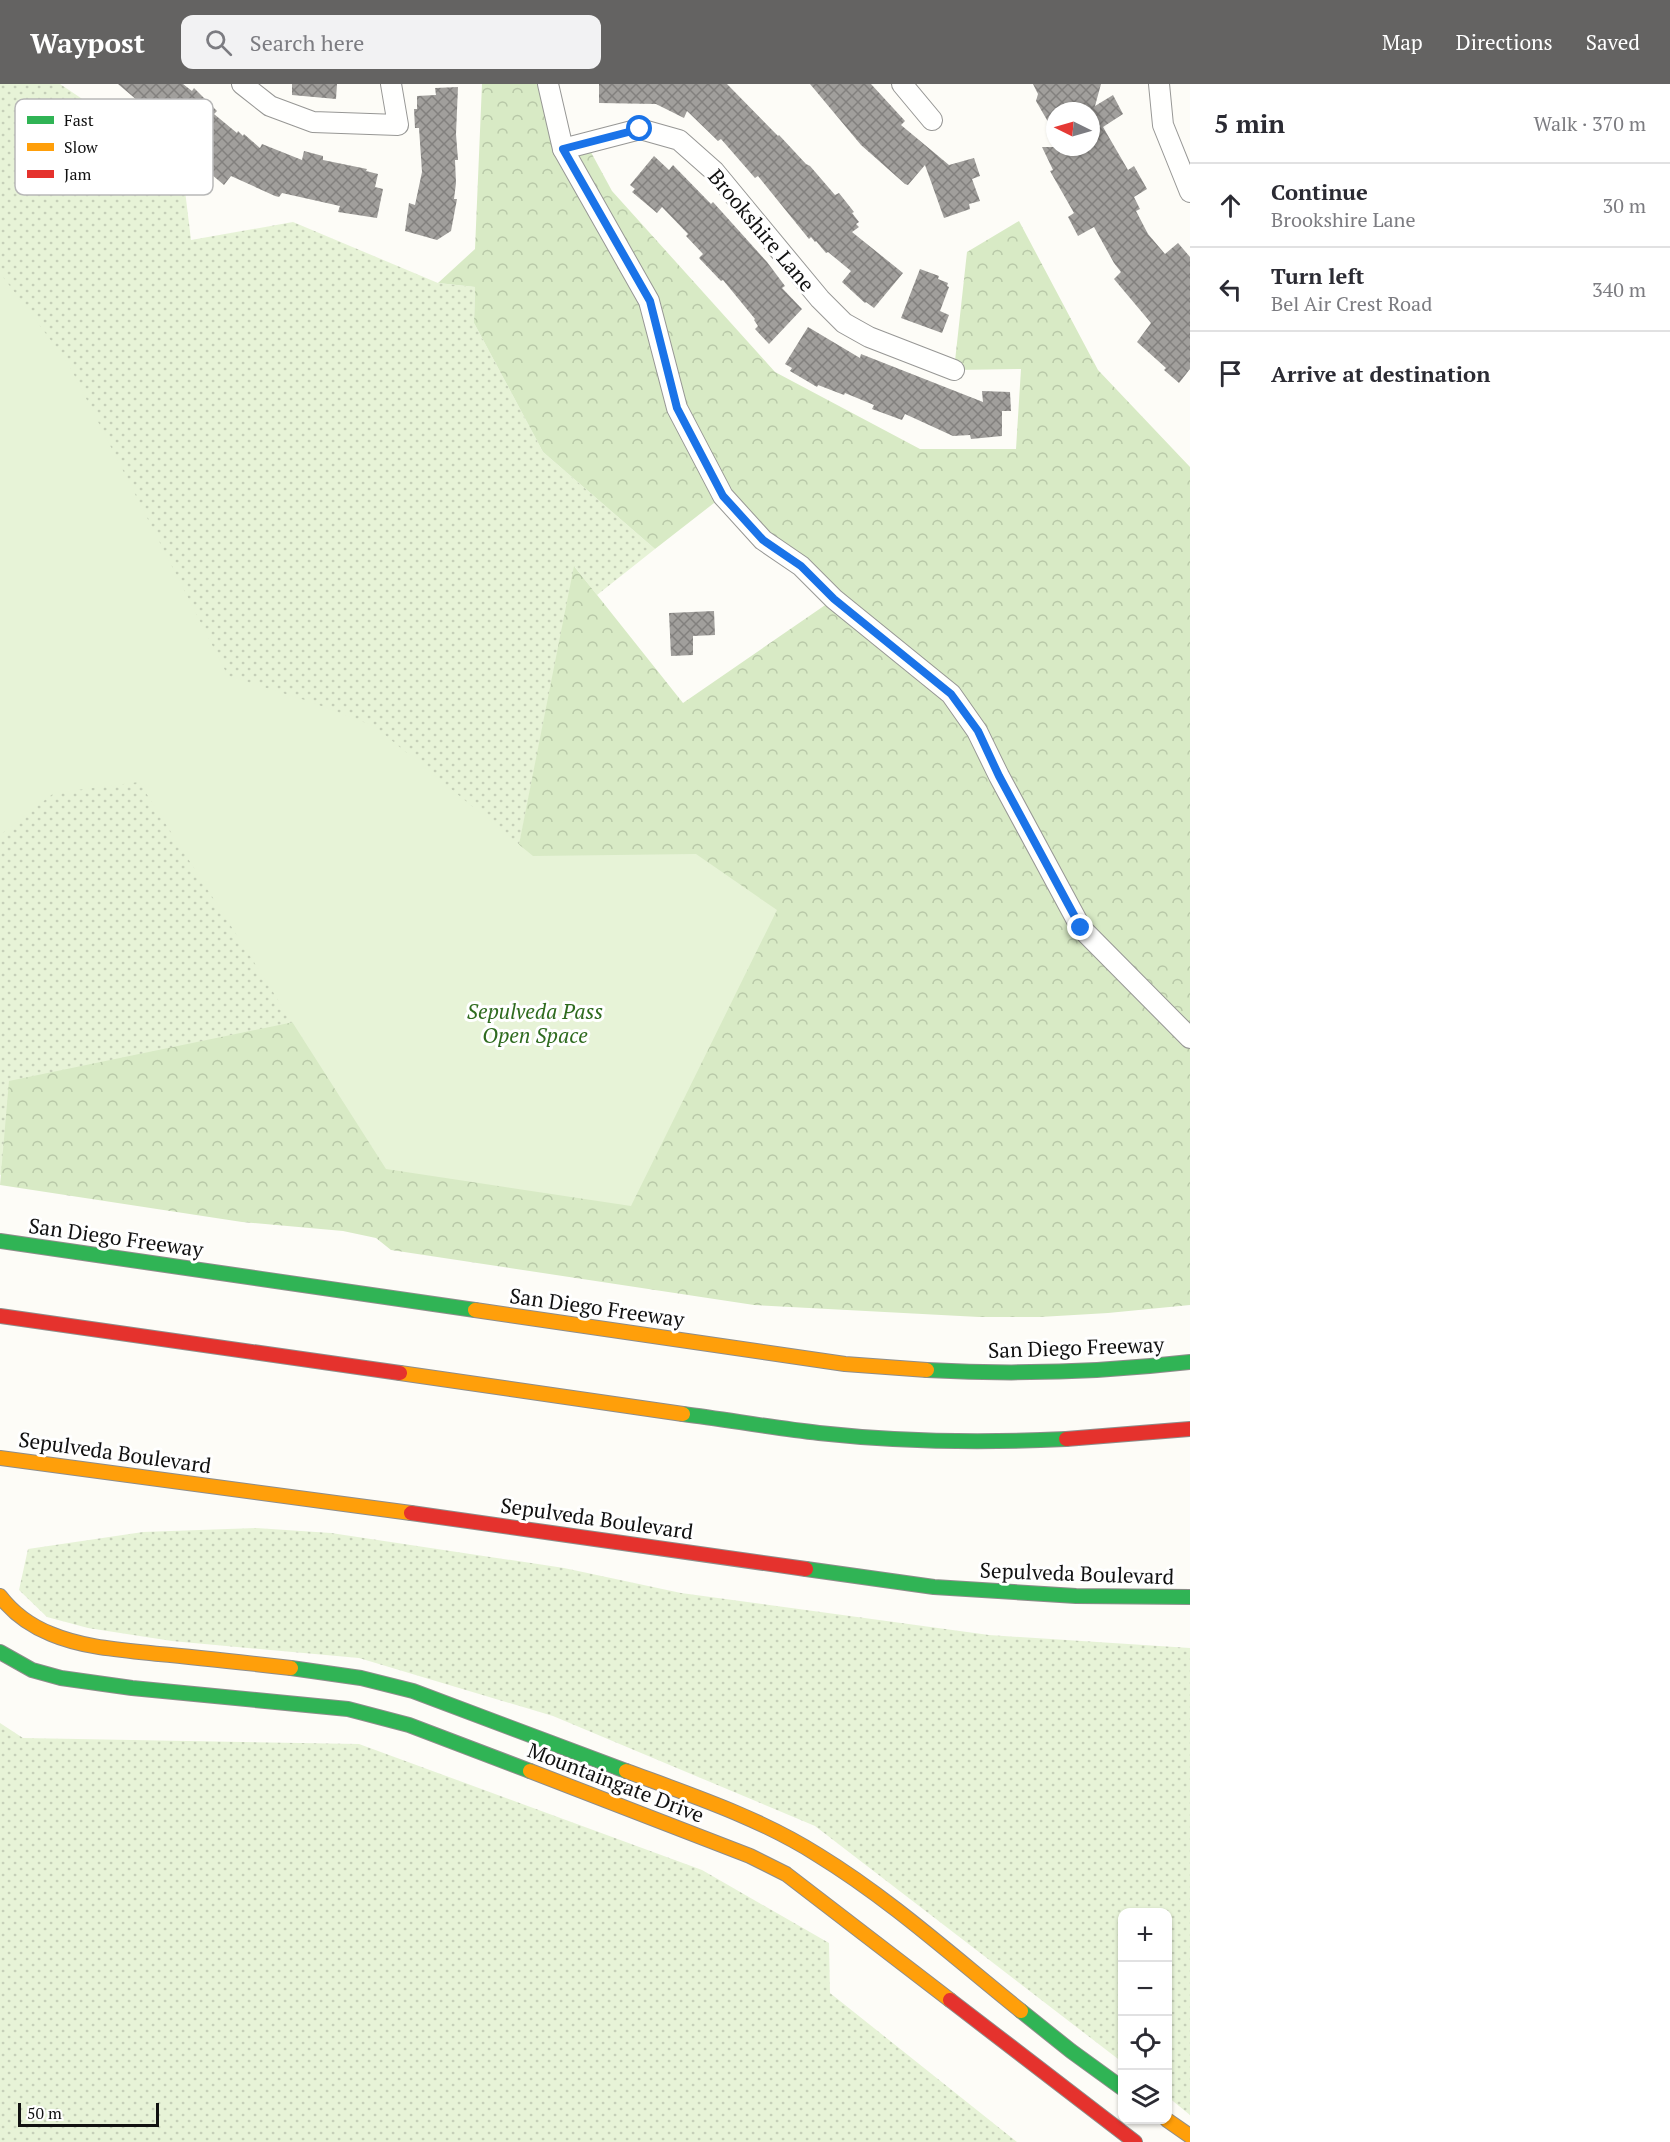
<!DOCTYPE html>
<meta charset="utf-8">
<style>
:root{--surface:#fff;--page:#f2f2f3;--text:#2b2b33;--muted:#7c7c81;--line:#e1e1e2;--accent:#646362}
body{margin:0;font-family:"PT Serif",serif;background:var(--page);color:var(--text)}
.controls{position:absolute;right:18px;bottom:18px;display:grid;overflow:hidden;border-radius:12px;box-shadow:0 2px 4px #0004}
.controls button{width:54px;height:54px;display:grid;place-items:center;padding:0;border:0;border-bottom:2px solid var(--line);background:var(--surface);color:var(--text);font:30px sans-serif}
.compass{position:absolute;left:1046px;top:18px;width:54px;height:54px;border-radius:50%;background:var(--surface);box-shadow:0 2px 4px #0004;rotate:275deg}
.scale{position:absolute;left:18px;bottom:15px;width:141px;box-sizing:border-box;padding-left:6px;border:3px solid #111;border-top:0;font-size:16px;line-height:21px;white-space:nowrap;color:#111;-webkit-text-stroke:4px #fff;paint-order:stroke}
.stop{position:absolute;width:18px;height:18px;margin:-14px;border:4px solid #1a73e8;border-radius:50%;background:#fff}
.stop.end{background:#1a73e8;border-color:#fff;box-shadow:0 2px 6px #0008}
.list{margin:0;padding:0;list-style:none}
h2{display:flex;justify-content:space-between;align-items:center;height:78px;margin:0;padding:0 24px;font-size:26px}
h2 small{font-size:20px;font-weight:400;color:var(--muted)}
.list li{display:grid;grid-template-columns:39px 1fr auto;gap:18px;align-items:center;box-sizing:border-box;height:84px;padding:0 24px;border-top:2px solid var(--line)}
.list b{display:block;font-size:22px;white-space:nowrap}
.list p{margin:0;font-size:20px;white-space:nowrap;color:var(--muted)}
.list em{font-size:20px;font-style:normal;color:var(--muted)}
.icon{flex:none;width:33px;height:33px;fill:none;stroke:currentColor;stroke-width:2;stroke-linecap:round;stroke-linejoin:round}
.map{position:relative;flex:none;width:1190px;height:2058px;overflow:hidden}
header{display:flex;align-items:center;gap:36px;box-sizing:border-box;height:84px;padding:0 30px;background:var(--accent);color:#fff}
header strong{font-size:28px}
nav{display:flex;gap:33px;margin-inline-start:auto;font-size:21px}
.search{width:420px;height:54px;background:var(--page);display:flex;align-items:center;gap:15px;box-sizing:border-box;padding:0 21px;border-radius:12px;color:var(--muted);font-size:22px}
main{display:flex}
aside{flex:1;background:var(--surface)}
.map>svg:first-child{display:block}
.grass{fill:url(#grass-dots)}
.forest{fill:url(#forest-crowns)}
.park{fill:#e7f3d7}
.building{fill:url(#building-cross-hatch)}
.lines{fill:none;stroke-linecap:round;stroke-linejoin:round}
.street-casing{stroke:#979795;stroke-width:22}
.fast-casing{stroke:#8e8d8b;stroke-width:16}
.slow-casing{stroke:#8e8d8b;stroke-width:16}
.jam-casing{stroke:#8e8d8b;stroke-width:16}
.street{stroke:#fffffe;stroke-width:20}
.fast{stroke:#30b455;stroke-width:14}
.slow{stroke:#ff9f0a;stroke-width:14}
.jam{stroke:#e5322d;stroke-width:14}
.route{stroke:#1a73e8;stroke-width:8}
.labels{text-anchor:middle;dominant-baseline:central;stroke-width:6;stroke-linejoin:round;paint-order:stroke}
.street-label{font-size:21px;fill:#111;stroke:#fff}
.park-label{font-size:21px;font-style:italic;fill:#2f6b1f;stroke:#fff}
.key{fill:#fff;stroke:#b8b8b8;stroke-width:1.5}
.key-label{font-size:16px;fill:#111}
</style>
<header>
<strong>Waypost</strong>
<div class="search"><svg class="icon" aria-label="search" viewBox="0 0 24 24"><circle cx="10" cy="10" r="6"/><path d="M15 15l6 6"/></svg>Search here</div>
<nav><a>Map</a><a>Directions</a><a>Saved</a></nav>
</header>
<main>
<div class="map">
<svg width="1190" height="2058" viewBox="0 0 1190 2058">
<defs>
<pattern id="grass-dots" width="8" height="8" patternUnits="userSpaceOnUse" patternTransform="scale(1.5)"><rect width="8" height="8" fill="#e7f3d7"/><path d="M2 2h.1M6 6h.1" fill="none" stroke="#c5cfb8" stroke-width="1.8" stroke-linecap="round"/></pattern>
<pattern id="forest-crowns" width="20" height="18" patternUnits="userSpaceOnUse" patternTransform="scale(1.5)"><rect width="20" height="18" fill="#d8eac5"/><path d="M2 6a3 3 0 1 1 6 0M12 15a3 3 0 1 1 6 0" fill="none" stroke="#b8c8a8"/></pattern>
<pattern id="building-cross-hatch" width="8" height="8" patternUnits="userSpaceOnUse" patternTransform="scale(1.5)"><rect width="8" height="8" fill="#a19f9c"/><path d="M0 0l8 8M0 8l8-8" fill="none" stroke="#82807e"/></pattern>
</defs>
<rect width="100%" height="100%" fill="#fdfcf7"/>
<g class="grass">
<polygon points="0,0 60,0 182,82 191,156 293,138 438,199 475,203 474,239 543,368 655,465 597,511 575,483 492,897 0,1091"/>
<polygon points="256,1444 331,1449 564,1484 681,1509 989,1551 1190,1564 1190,2031 1168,2013 1168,1828 1122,1828 1122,1978 815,1742 553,1632 359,1574 172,1557 88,1544 47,1533 19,1506 28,1465 143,1448"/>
<polygon points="0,1639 23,1654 359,1660 702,1786 829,1859 830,1909 1017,2058 0,2058"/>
</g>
<polygon class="forest" points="482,0 548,0 563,64 586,59 612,107 775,288 920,365 1016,365 1021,285 954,286 967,168 1019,137 1098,286 1190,383 1190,1221 1108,1229 1040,1233 979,1233 754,1221 391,1166 376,1154 343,1147 242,1138 0,1101 9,997 492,897 574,482 683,619 834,515 723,412 655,465 543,368 474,239 475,203 438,199 475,165"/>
<polygon class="park" points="0,189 68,279 228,592 308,617 374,642 533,772 696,770 777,826 631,1122 386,1085 139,698 54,709 0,751"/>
<g class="building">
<polygon points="118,0 183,0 192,7 194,4 217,27 214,30 237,49 238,47 243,52 244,50 260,64 262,60 302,76 304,67 323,72 323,76 367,85 366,87 378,90 375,103 383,105 377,134 338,128 340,122 282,109 279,113 275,112 231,92 224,101 205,85 207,83 197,75 199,73 190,61"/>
<polygon points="292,0 337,0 336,15 292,11"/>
<polygon points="599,0 727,0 778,52 779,51 806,80 810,82 835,111 839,109 854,128 852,129 859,138 856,140 859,143 852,148 903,189 874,224 866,218 865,219 842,198 851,187 828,168 826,169 816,157 815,158 811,153 809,155 758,92 755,94 721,55 718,57 687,27 684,34 656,20 599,19"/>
<polygon points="810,0 871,0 905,37 901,41 949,81 974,74 980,92 972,95 980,117 969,120 970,125 944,134 925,81 908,101 905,100 861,61"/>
<polygon points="1033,0 1101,0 1095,22 1113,11 1123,30 1103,43 1128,86 1134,82 1147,105 1134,113 1140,125 1136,127 1148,150 1165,170 1178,159 1190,173 1190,285 1179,299 1164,286 1166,284 1137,258 1151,239 1114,195 1121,188 1114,179 1094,143 1078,152 1068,133 1074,129 1050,87 1053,86 1042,63 1091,63 1091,27 1055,27 1055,50 1036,17 1038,10"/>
<polygon points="458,3 456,50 458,76 455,76 456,99 454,115 457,115 451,147 437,156 405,147 409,119 415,121 422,88 419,44 415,44 414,25 417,25 417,12 436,11 435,4"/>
<polygon points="654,72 669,86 673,81 711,120 713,118 767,178 785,202 782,204 802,225 769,260 755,245 758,242 754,236 755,235 723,196 721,197 699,174 703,170 686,152 688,150 662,123 657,129 632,108 635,105 630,101"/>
<polygon points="920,185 939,192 938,195 948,199 947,202 949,203 940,227 949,231 942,249 901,234"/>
<polygon points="808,243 860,274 861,270 983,318 982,307 1010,308 1011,327 1002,327 1002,352 971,355 970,351 953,352 905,330 902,336 872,325 874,321 845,309 844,311 818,301 817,303 790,287 792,284 785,280"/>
<polygon points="714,527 715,551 693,552 693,571 671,572 669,529"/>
</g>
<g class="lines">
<defs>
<g id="street">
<polyline points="242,0 270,22 313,38 398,41 391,0"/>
<polyline points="548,0 563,65 649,217 677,324 723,412 763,456 801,482 834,515 951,610 977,647 999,692 1081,844 1190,954"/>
<polyline points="902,0 932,36"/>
<polyline points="1159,0 1163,41 1190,108"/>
<polyline points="563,65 640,45 679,56 714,87 820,215 844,239 869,253 954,286"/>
</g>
<g id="fast">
<polyline points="0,1157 475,1226"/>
<path d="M927,1286C1015,1291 1103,1288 1190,1278"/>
<path d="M683,1330C729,1336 774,1344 819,1349C901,1358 984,1359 1066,1355"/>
<polyline points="806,1485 934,1503 1076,1512 1190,1513"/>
<polyline points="0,1568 32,1586 61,1594 132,1604 348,1625 409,1641 530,1687"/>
<polyline points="291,1584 361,1594 413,1607 626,1687"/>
<polyline points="1021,1927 1071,1967 1122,2004"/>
</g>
<g id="slow">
<polyline points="475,1226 845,1280 927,1286"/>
<polyline points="400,1289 683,1330"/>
<polyline points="0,1374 411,1429"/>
<path d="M0,1512C13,1529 31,1542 51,1550C84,1564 123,1566 159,1570C203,1574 247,1579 291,1584"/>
<polyline points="530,1687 750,1772 786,1790 950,1916"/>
<path d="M626,1687C691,1711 760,1734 818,1771C890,1815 955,1874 1021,1927"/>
<polyline points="1167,2036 1190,2052"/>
</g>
<g id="jam">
<polyline points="0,1232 400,1289"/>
<polyline points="1066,1355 1190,1345"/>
<polyline points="411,1429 806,1485"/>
<polyline points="950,1916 1135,2058"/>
</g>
</defs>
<use href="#street" class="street-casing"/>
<use href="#fast" class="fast-casing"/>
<use href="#slow" class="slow-casing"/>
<use href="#jam" class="jam-casing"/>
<use href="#street" class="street"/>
<use href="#fast" class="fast"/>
<use href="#slow" class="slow"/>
<use href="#jam" class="jam"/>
</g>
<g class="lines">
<polyline class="route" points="640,45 563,65 650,217 677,324 723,412 763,456 801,482 834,515 951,610 978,647 999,692 1081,844"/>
</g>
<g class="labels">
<g class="street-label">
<text transform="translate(762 146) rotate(50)">Brookshire Lane</text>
<text transform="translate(116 1153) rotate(8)">San Diego Freeway</text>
<text transform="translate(597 1223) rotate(8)">San Diego Freeway</text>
<text transform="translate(1076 1263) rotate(-2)">San Diego Freeway</text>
<text transform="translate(115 1368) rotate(8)">Sepulveda Boulevard</text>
<text transform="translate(597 1434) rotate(8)">Sepulveda Boulevard</text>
<text transform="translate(1077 1489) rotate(2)">Sepulveda Boulevard</text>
<text transform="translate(616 1698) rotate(21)">Mountaingate Drive</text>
</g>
<g class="park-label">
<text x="535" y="927">Sepulveda Pass<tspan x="535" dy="24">Open Space</tspan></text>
</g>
</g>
<rect x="15" y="15" width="198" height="96" rx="9" class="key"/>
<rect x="27" y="32" width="27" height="8" fill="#30b455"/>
<rect x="27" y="59" width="27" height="8" fill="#ff9f0a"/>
<rect x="27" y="86" width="27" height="8" fill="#e5322d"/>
<g class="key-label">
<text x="64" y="42">Fast</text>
<text x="64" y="69">Slow</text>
<text x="64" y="96">Jam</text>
</g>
</svg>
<div class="controls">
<button>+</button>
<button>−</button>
<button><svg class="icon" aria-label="locate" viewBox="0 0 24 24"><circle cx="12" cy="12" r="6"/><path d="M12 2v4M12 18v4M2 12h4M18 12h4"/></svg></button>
<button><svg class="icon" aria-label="layers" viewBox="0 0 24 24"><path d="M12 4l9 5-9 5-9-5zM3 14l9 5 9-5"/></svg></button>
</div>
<svg class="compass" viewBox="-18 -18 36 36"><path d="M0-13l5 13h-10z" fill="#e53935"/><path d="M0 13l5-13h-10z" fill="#7c7c81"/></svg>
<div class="scale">50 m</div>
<div class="stop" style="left:640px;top:45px"></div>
<div class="stop end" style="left:1081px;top:844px"></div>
</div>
<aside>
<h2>5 min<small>Walk · 370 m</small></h2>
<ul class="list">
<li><svg class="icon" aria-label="ahead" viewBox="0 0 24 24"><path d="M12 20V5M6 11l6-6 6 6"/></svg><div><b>Continue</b><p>Brookshire Lane</p></div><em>30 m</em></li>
<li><svg class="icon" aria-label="left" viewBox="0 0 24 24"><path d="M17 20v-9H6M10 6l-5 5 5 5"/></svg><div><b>Turn left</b><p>Bel Air Crest Road</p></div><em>340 m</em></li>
<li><svg class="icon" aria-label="arrive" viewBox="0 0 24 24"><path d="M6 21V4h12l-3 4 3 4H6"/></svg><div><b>Arrive at destination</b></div></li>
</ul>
</aside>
</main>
